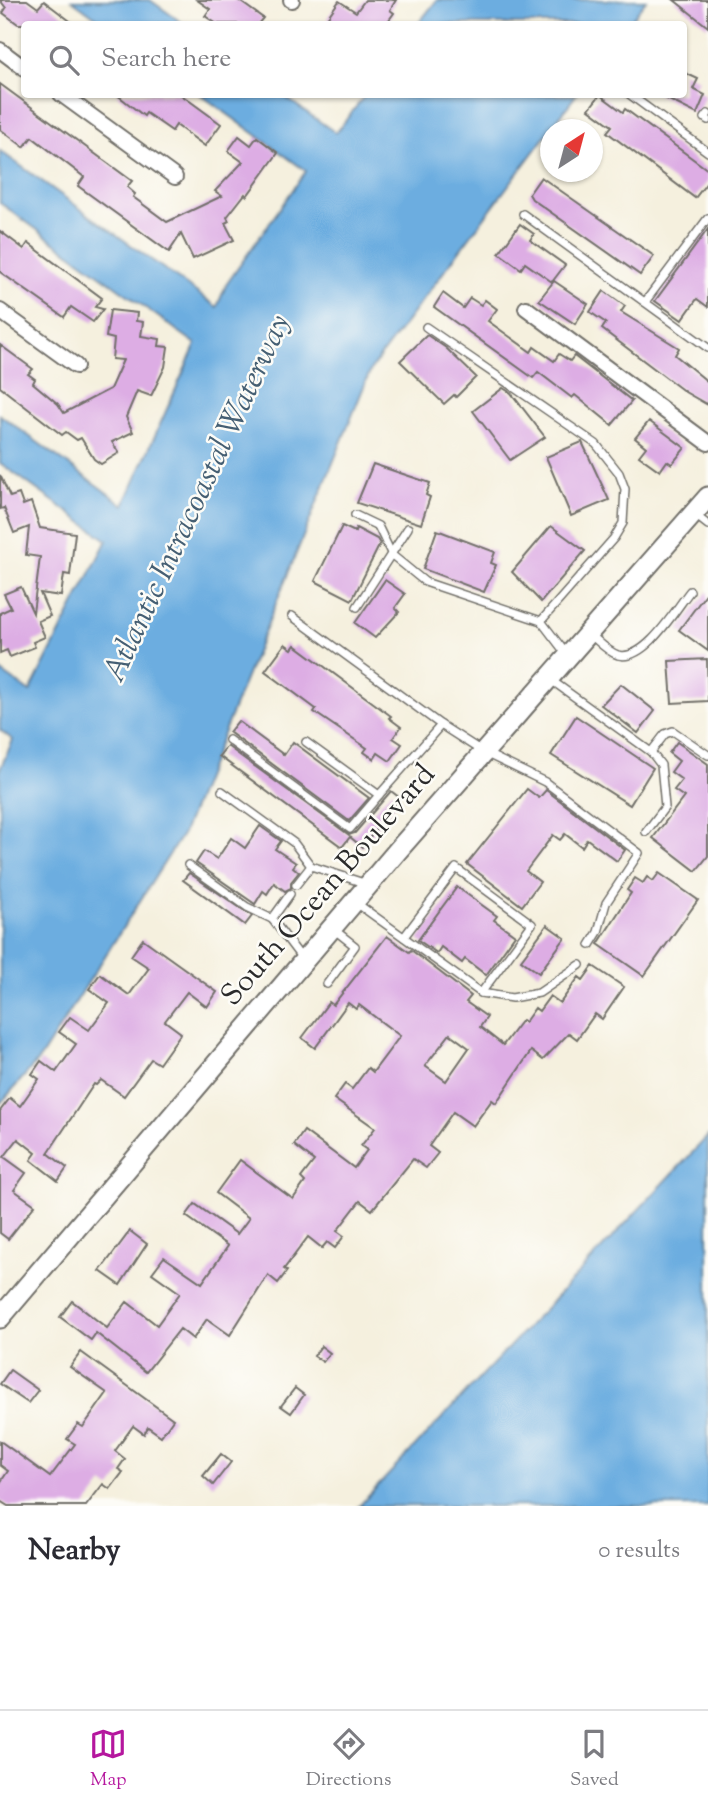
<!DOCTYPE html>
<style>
:root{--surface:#fff;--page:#f7f7f7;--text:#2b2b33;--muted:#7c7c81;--line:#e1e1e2;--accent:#b5179e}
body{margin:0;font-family:"Sorts Mill Goudy",serif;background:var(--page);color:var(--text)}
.compass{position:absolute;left:540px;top:119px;width:63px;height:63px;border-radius:50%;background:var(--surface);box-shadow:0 2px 5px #0004;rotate:36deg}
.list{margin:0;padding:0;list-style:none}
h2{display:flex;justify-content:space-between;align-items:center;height:91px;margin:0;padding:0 28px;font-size:30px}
h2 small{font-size:23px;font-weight:400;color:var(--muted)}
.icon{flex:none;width:38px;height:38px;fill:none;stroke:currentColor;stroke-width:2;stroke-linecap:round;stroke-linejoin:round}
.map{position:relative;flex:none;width:708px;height:1506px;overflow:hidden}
.search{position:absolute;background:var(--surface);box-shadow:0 2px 5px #0004;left:21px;right:21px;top:21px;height:77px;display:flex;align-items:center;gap:18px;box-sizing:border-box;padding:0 24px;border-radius:7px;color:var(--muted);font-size:26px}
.sheet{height:203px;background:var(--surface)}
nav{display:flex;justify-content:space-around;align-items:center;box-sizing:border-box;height:98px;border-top:2px solid var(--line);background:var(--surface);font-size:19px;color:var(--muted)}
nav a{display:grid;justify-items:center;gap:4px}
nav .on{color:var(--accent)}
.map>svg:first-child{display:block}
.water{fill:#6cade0;stroke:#4c6c86;stroke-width:2}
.building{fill:#ddade4;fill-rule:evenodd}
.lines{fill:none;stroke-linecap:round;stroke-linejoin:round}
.lane-casing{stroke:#72706a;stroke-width:10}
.street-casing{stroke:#72706a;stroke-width:18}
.secondary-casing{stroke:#72706a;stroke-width:23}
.lane{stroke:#fff;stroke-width:7}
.street{stroke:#fff;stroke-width:14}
.secondary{stroke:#fff;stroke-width:19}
.labels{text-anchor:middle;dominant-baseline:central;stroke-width:5;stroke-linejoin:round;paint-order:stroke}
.street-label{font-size:30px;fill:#2b2b2b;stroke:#fdfcf7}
.water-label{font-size:32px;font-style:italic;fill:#455f73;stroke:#fdfcf7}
</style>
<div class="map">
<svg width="708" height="1506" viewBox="0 0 708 1506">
<rect width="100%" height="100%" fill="#fdfcf7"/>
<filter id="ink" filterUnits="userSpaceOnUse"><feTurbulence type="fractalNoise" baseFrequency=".0143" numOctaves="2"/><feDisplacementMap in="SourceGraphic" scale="14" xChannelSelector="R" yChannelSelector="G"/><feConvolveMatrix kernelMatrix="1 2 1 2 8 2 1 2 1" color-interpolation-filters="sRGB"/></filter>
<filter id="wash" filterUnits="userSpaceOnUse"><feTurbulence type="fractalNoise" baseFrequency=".00686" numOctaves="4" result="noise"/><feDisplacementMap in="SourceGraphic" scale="28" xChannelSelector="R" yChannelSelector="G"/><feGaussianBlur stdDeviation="1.57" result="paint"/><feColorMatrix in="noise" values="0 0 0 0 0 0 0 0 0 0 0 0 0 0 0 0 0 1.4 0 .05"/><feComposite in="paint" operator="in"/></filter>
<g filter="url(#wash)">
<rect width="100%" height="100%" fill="#f5f0de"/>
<g class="water">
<polygon points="72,0 150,0 184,24 105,24"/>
<polygon points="437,0 646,0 628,24 418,24"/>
<polygon points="201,95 282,95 336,133 365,95 576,95 371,369 183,833 41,1057 0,1104 0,769 13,740 0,730 0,671 30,692 107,540 0,463 0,415 124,505 196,344 0,203 0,151 217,307 226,285 306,171"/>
<polygon points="708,1136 708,1506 359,1506"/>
</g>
<g id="blocks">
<g class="building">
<polygon points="0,0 27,0 38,8 44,1 74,24 18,24 3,13 6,8"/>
<polygon points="197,0 238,0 263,18 258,24 217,24 205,16 210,9"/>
<polygon points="365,0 396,0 390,10 394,13 386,24 337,24 327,18 339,1 356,12"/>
<polygon points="674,0 708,0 708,27"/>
<polygon points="683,72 698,79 693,89 705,95 697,114 657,94 683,94"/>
<polygon points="0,84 132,181 127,187 135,194 133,197 167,222 222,196 215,191 243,162 228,151 239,136 251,145 257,137 278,153 247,196 245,194 227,217 229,221 225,223 234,240 193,259 181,234 169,252 78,186 84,177 32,137 24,147 0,129"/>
<polygon points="116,94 180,94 221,124 205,146 176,125 172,131 146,113 144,116"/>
<polygon points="600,95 623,112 625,109 708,170 708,181 695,198 607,132 612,126 589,109"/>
<polygon points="541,177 654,256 640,275 532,199 529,194"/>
<polygon points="520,224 534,234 530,240 565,265 552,282 525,263 521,269 499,253"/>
<polygon points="708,229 708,307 697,299 682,320 655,301"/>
<polygon points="0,231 24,249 28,243 102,298 95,307 103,309 93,322 71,307 64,317 0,272"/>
<polygon points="554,281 588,304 575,324 539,300"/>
<polygon points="604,291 625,306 621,312 679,348 675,355 708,382 708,405 685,392 602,329 606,323 590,312"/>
<polygon points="443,293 463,308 470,298 481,305 485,300 497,309 488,321 531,352 534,347 554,361 559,354 570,361 574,356 632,401 612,425 575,395 572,398 538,372 533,378 434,307"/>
<polygon points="110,310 137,313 136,321 143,322 141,336 160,339 159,346 168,347 165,367 151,396 137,391 126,417 133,432 112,442 119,453 101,464 94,459 81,438 77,440 66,432 62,435 0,387 0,345 33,369 28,374 35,379 33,383 58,404 64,413 110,389 123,360 112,359 114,339 106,337"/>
<polygon points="427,335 446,348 476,377 456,397 454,395 444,404 400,361"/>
<polygon points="503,388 511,393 545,437 510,460 473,411"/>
<polygon points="649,421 685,448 672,464 667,461 660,471 639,456 646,447 635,438"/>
<polygon points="582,442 609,500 571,516 546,457"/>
<polygon points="373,464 430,483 426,495 430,497 421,524 357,503"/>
<polygon points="0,475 10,497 19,494 23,505 31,502 40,528 75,533 70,575 64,574 61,596 40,593 50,616 38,621 45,637 33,642 35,647 10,657 7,650 0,653 0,613 11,608 4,594 21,587 33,613 40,557 26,555 29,527 14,533 4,508 0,509"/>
<polygon points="342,526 355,532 356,528 377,539 380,544 352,600 315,581"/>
<polygon points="551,526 585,551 541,602 512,572"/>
<polygon points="437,530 495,552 491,563 496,565 484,592 423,569"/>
<polygon points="385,580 405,594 395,608 399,612 375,638 355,623"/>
<polygon points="708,591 708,651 679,630"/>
<polygon points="285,644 292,649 295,645 391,716 389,718 401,727 393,738 402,744 390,761 378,753 374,759 364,752 367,748 314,712 316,709 265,671"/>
<polygon points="707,659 708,701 672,703 669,661"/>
<polygon points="621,684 655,711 638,733 601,705"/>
<polygon points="576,716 653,768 630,805 551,755"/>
<polygon points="238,721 284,755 293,742 369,798 349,821 229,732"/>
<polygon points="677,742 708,764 708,856 696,871 653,838 684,797 674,790 682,780 671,772 679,761 669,753"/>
<polygon points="227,746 349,835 355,833 391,791 400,798 362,847 350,837 342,847 219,756"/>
<polygon points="527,789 539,798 546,790 625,850 617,861 587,839 582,847 565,834 560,840 553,835 526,871 540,882 522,906 467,864"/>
<polygon points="260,826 281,841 275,849 296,863 293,867 299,872 291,882 291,888 285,891 274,883 267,894 263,891 255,904 196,863 204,851 217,859 231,838 245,848"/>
<polygon points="189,873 252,916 245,925 183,880"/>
<polygon points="659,873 698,900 644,976 598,944 631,893 627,890 635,878 643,883 647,877 653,881"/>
<polygon points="457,887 497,916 494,920 515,935 486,975 465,959 462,963 441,947 437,953 418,940"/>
<polygon points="547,925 565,938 539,973 521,960"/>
<path d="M387,936L409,952L411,950L471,996L466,1002L487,1017L480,1027L503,1045L522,1020L525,1022L535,1008L539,1011L550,996L560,1003L579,977L583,980L593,966L624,987L602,1019L595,1014L577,1039L569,1033L543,1060L531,1051L496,1103L492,1100L473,1126L453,1112L429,1146L438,1153L426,1168L413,1159L372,1210L360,1201L337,1231L344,1236L335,1248L327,1242L322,1248L308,1237L284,1269L287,1271L278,1283L268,1275L230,1335L207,1319L193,1339L180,1329L146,1372L96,1333L91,1340L60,1317L72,1301L107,1328L127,1302L157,1325L180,1293L152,1273L164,1257L202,1283L228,1246L186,1216L195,1204L237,1234L249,1218L216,1193L240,1160L293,1199L305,1182L301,1178L314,1161L294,1145L304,1131L354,1168L367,1150L361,1146L375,1128L334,1099L345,1084L352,1089L368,1068L373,1072L400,1036L359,1005L356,1009L348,1003L315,1048L302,1038L329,1002L333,1005ZM450,1034L469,1048L446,1081L425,1066Z"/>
<polygon points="143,939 217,992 207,1007 187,992 165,1021 181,1033 159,1064 151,1059 124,1096 101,1080 96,1085 94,1084 48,1153 67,1168 58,1181 31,1160 36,1153 18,1139 4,1157 26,1173 14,1190 35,1205 8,1239 0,1233 0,1111 10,1098 20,1106 39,1079 32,1074 41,1061 56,1072 76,1044 59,1032 70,1017 89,1030 109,1003 89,989 100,974 129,995 149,968 131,956"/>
<polygon points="130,1231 147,1244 120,1285 100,1271"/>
<polygon points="321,1346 330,1353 323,1362 314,1356"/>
<polygon points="81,1352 173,1419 161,1436 148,1427 144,1434 133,1426 115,1451 125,1459 118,1469 123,1472 110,1489 103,1484 86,1506 8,1506 0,1501 0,1483 8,1471 0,1465 0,1441 50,1477 75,1444 67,1439 78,1424 83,1427 107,1393 70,1367"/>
<polygon points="10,1370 38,1390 28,1403 0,1384"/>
<polygon points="295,1388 304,1395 291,1413 281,1406"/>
<polygon points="221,1454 231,1462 213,1485 203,1476"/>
</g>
</g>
</g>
<g filter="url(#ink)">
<use href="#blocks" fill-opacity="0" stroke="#72706a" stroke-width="2"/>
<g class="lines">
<defs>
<g id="lane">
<polyline points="629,94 708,152"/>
<polyline points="708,114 705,118 708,120"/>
<polyline points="523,214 708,348"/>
<polyline points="645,302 708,218"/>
<polyline points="426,327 596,444 619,473 625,489 623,523 614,538 541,621"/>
<polyline points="694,514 708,525"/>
<polyline points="355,515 378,526 392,555 425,582 541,621 567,655"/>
<polyline points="357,607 408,528"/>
<polyline points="292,616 441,725 483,752 545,782 639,853 606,903 598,932 590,945"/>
<path d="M591,635C599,642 608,652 618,655C645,662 675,610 690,591"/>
<polyline points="551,680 651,752 661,765 665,807 646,832"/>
<polyline points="229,740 350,829 379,795"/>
<polyline points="306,742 379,795 441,725"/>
<polyline points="651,752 665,734 673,731 708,755"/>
<polyline points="222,791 294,843 311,866"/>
<polyline points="188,865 247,907 272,919"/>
<polyline points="296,885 311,866 367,884"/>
<polyline points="290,894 272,919 303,960"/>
<polyline points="355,902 481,993 512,998 539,993 580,965"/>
<polyline points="404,937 456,868 532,924 481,993"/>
<polyline points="327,984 355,946 332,928"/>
</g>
<g id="street">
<polyline points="291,0 292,0"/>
<polyline points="0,50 24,68"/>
<polyline points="61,94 175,177"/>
<polyline points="526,308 708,443"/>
<polyline points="0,311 76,366"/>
</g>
<polyline id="secondary" points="0,1318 399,849 708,497"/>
</defs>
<use href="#lane" class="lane-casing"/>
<use href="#street" class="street-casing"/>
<use href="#secondary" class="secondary-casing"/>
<use href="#lane" class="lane"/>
<use href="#street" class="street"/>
<use href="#secondary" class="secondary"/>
</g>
</g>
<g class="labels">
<g class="street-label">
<text transform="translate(329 886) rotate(-49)">South Ocean Boulevard</text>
</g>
<g class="water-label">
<text transform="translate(198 499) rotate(-65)">Atlantic Intracoastal Waterway</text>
</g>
</g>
</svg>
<svg class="compass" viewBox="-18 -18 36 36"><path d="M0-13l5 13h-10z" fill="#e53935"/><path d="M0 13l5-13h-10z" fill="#7c7c81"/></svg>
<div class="search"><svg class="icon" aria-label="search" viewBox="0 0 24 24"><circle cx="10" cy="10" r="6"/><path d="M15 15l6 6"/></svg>Search here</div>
</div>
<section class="sheet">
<h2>Nearby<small>0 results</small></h2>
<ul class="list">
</ul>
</section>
<nav>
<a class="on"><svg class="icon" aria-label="map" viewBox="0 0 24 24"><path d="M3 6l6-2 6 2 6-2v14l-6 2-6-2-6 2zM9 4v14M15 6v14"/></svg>Map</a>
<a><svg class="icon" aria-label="directions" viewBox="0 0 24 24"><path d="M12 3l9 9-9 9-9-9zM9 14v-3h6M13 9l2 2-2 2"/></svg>Directions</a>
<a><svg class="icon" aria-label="saved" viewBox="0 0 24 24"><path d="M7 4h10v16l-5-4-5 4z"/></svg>Saved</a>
</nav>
